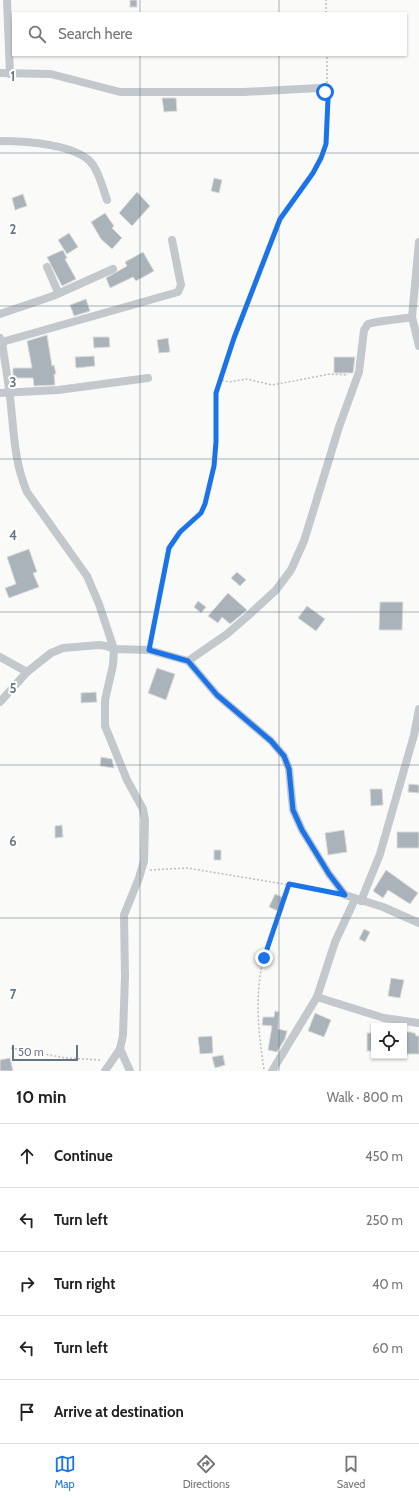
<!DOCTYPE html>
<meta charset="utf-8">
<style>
:root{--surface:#fff;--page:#f2f2f2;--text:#222;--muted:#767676;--line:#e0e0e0;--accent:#1a73e8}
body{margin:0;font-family:Cabin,sans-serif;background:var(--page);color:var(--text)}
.controls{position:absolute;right:12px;bottom:12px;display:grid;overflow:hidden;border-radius:0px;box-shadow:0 1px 3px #0004}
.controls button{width:36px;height:36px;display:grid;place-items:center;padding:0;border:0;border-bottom:1px solid var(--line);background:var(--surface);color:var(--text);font:20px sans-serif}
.scale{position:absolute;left:12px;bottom:10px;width:66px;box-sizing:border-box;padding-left:4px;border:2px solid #657683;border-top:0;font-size:11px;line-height:14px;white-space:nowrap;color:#657683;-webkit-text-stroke:3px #fff;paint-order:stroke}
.stop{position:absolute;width:12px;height:12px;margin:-9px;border:3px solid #1a73e8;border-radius:50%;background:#fff}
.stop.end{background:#1a73e8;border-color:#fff;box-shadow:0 1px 4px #0008}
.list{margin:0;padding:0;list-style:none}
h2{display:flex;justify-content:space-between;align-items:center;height:52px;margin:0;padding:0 16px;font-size:17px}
h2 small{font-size:13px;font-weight:400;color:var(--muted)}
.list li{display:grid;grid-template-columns:26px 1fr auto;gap:12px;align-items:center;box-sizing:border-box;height:64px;padding:0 16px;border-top:1px solid var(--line)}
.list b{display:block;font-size:15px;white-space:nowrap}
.list em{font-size:13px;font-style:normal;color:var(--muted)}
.icon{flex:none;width:22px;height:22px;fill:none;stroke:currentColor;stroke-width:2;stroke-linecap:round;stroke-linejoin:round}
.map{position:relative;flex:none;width:419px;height:1071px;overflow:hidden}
.search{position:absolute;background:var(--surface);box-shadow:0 1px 3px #0004;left:12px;right:12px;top:12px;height:44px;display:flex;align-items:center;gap:10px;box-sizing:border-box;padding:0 14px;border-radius:0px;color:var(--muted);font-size:15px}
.sheet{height:372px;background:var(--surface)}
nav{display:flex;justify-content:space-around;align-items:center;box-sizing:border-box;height:56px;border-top:1px solid var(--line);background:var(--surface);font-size:11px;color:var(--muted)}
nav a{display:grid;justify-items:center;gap:2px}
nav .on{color:var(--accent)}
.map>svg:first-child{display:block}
.building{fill:#aab3b9;stroke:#dcdcda}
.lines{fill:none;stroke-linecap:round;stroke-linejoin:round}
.path{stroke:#bbbfc2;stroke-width:1.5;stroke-dasharray:2 2;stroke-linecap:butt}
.street{stroke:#c3c8cc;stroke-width:8}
.route{stroke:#1a73e8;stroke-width:5}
.grid{fill:none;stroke:#657683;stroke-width:1;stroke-opacity:0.55}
.grid-label{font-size:13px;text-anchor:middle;font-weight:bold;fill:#657683;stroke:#fff;stroke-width:4;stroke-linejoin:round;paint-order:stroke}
</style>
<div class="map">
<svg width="419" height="1071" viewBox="0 0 419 1071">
<rect width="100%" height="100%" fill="#fafaf8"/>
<g class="building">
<rect x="130" y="0" width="7" height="7"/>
<polygon points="162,98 176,98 177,111 164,112"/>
<polygon points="214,178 222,180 219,193 211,191"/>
<polygon points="137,192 150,206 132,226 119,213"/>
<polygon points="23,194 27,206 15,210 12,198"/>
<polygon points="105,213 114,226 112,228 122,238 112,249 101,239 91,222"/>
<polygon points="69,233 78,247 67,254 58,240"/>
<polygon points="63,250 67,258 65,259 76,279 62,286 47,257"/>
<polygon points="143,252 154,271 136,281 133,277 110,288 106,278 127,266 125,262"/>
<polygon points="86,299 90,311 74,316 70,305"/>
<polygon points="47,335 52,366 54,365 56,374 54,374 55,385 34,386 33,378 13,378 13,368 32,368 27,341"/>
<polygon points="93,337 109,337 110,347 94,348"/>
<polygon points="168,338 170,352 159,353 157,340"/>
<polygon points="94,356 95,366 76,368 75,357"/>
<polygon points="334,357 355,357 353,373 334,373"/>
<polygon points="29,549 37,572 33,573 39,587 9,598 5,588 16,584 7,557"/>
<polygon points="237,572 246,580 240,586 231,578"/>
<polygon points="228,593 247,610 230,624 222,617 218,623 208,616"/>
<polygon points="198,601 206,607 201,613 194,607"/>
<polygon points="380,602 403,602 402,630 379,630"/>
<polygon points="307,606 325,619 316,631 298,618"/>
<polygon points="157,668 175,674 166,700 148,693"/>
<polygon points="96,692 97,702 81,703 81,693"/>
<polygon points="101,757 112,759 114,768 100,766"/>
<polygon points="409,784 419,785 419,793 408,792"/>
<polygon points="370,789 382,789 383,805 371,806"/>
<polygon points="62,825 63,837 55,838 55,826"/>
<polygon points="344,830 347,852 328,855 325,833"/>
<rect x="397" y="832" width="22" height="16"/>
<rect x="214" y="850" width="7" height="10"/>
<polygon points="386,870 418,893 410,904 388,890 383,898 373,891"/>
<polygon points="275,894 284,898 278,911 269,907"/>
<polygon points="364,929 370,932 365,942 359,939"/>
<polygon points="391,978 404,980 400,998 388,996"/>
<polygon points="275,1011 279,1012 278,1029 287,1031 285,1039 277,1052 268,1050 272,1026 262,1025 263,1017 274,1017"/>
<polygon points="315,1013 331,1020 324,1037 308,1031"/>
<polygon points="405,1032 412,1032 412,1033 415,1033 416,1036 419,1036 419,1054 404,1054"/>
<rect x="367" y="1033" width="7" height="18"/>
<polygon points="212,1036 213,1053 200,1054 198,1037"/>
<polygon points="223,1055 225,1065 215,1068 212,1057"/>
<polygon points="10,1058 13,1071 0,1071 0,1060"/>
</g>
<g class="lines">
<g class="path">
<polyline points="326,13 326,0"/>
<polyline points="327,83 327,55"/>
<polyline points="222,380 229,382 247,379 272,385 330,374 348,375"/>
<polyline points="150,642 169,548 179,532 201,513 205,504 214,466 216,442 216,393 234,338 280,219 313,173 321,158 326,144 328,100"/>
<polyline points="150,870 187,868 332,892"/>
<polyline points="11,1048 66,1058 102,1060"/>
<path d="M264,1069C258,1032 255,996 263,959C269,933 283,910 289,884"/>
</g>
<g class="street">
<polyline points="7,0 10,74"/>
<polyline points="0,73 51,74 120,92 244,92 319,88 325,92"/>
<path d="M0,141C24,141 79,144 93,165C100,175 103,189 107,200"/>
<polyline points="47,267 58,292"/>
<polyline points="0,314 53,296 113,269"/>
<polyline points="412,317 419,346"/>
<path d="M0,338L2,342C5,363 9,385 11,406C14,436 15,464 27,492L87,576L99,604L114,649L113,665L105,700V726L127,780L143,809L145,820L144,861L139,878L124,915L125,976L123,1035L120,1049L105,1071"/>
<polyline points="2,342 178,292 181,285 172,240"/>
<polyline points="0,393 58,390 148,378"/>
<polyline points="0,657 27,672"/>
<path d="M188,661L227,634L250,614L276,590L291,570L304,541L339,427L359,372L364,330L368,324C382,320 397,320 412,317L419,242"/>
<polyline points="0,702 27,672 51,653 63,648 99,645 106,646 114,649 149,650 188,661 217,695 271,741 284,756 289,769 293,810 302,830 329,874 345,895 383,907 419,923"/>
<polyline points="361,901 380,854 414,735 419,709"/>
<polyline points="317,997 384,1018 419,1023"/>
<polyline points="120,1049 130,1071"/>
<polyline points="272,1071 317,997 335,942 355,899"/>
</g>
</g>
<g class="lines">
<polyline class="route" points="264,958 289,884 345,895 329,874 302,830 293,810 289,769 284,756 271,741 217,695 188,661 149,650 169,548 180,532 201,513 205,504 214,466 216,442 216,393 234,338 280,219 313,173 321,158 326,144 328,99 325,92"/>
</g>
<path class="grid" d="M140,0V13M279,0V13M140,55V1071M279,55V1071M0,153H419M0,306H419M0,459H419M0,612H419M0,765H419M0,918H419"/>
<g class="grid-label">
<text x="13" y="81">1</text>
<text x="13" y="234">2</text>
<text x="13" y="387">3</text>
<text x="13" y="540">4</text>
<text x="13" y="693">5</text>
<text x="13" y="846">6</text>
<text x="13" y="999">7</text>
</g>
</svg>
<div class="controls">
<button><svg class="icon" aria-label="locate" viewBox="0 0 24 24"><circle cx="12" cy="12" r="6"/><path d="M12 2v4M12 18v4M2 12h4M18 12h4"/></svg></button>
</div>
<div class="scale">50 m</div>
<div class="stop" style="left:325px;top:92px"></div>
<div class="stop end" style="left:264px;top:958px"></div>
<div class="search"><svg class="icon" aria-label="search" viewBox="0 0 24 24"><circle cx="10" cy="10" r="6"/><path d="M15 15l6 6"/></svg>Search here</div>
</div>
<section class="sheet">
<h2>10 min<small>Walk · 800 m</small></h2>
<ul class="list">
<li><svg class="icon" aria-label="ahead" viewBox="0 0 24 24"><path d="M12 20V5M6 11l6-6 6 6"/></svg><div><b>Continue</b></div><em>450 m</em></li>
<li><svg class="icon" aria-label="left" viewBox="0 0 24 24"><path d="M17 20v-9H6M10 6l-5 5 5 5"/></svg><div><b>Turn left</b></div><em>250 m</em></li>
<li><svg class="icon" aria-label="right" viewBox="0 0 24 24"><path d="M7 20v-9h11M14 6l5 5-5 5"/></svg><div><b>Turn right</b></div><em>40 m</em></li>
<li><svg class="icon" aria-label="left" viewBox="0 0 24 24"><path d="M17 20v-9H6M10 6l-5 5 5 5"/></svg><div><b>Turn left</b></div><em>60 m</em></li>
<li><svg class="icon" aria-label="arrive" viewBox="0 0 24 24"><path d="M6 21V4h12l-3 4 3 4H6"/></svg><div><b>Arrive at destination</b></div></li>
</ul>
</section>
<nav>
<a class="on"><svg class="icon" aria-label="map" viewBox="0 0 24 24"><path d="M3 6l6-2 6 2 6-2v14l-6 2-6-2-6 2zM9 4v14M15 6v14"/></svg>Map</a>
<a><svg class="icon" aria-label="directions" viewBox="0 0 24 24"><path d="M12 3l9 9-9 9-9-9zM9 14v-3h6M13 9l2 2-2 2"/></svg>Directions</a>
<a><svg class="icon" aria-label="saved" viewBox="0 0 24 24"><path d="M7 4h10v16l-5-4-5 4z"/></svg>Saved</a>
</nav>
